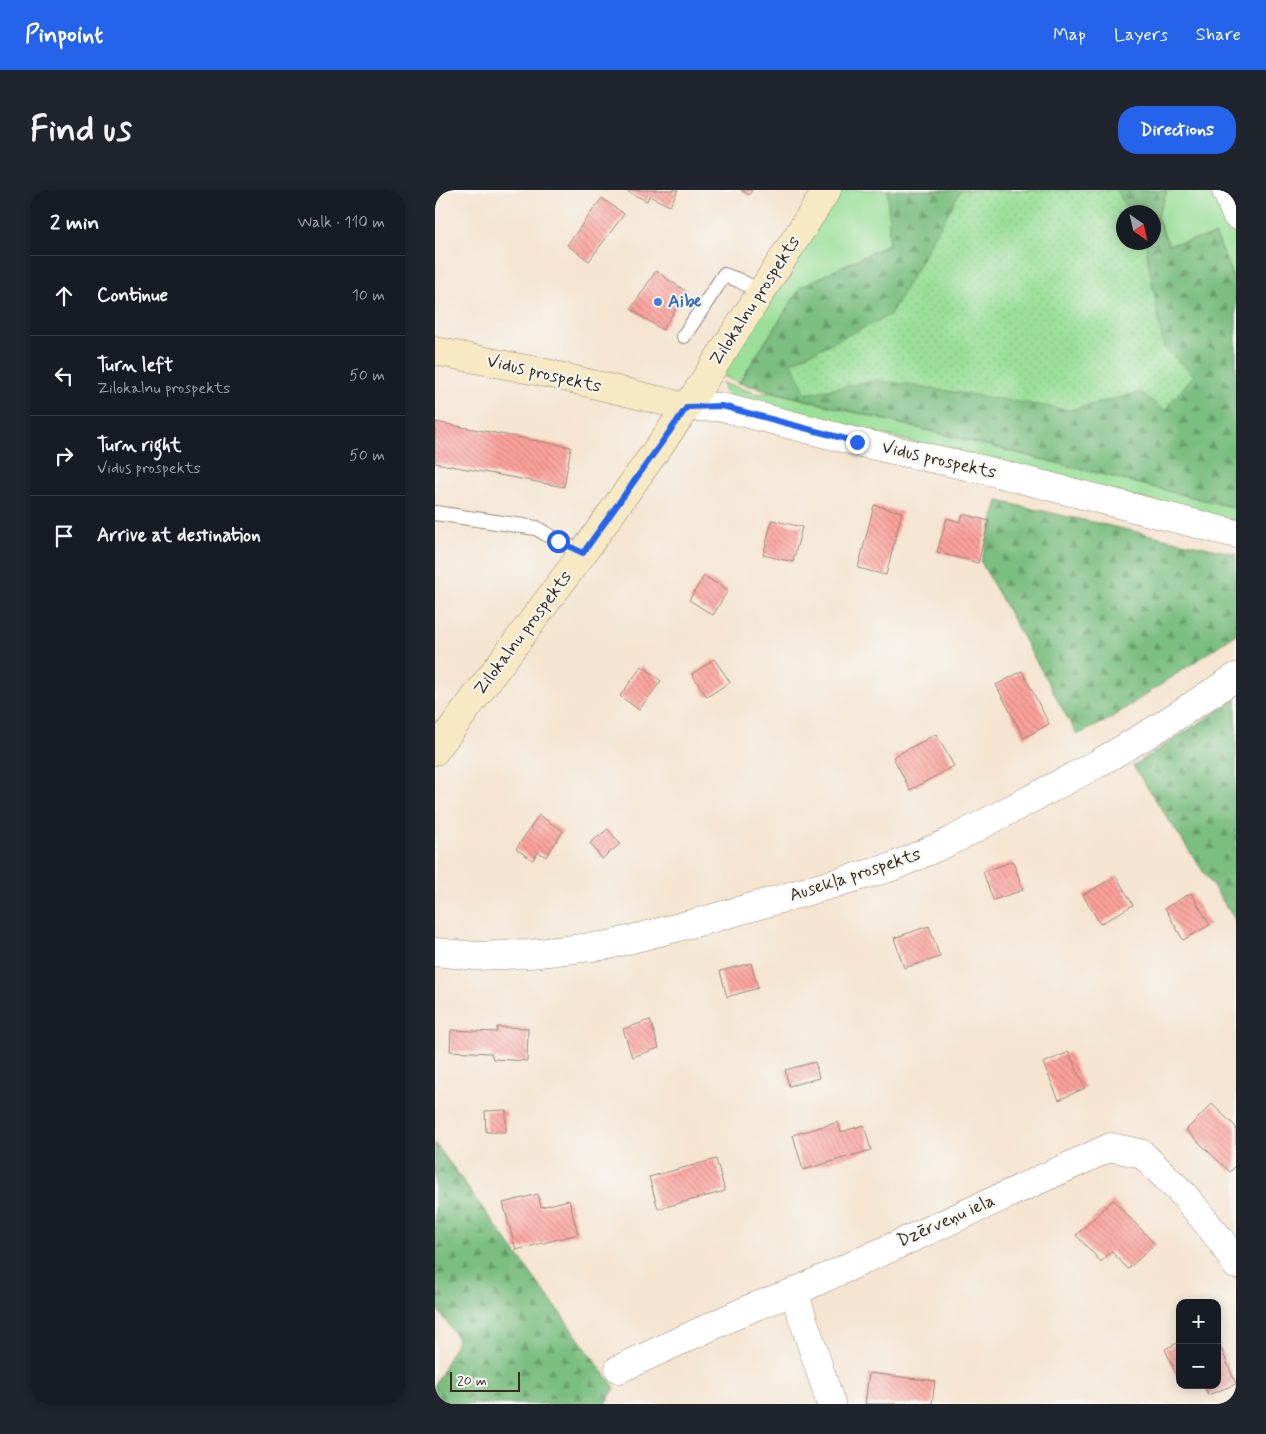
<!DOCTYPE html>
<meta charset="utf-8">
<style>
:root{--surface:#171b24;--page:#20242c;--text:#f1f3f6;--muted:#9ea1a6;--line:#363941;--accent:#2563eb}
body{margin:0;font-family:Mynerve,sans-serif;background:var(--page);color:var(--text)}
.controls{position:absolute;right:15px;bottom:15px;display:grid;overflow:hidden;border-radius:10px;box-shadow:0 2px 12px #0003}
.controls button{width:45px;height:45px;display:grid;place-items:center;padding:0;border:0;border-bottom:1px solid var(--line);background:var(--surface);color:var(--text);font:25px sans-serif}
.compass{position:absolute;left:681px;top:15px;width:45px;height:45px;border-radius:50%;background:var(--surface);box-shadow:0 2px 12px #0003;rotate:146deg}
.scale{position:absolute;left:15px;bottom:12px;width:70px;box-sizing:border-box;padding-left:5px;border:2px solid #3b2a1e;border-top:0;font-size:14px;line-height:18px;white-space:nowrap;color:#3b2a1e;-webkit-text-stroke:4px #f6f6f2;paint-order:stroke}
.stop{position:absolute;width:15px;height:15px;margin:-11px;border:4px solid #2563eb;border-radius:50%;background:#fff}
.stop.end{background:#2563eb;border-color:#fff;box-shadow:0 1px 5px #0008}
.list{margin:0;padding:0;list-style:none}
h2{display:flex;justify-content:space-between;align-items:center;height:65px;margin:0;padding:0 20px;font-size:21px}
h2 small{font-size:16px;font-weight:400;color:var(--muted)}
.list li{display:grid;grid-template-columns:32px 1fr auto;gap:15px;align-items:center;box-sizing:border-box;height:80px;padding:0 20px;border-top:1px solid var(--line)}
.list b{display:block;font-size:19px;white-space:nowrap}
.list p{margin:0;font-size:16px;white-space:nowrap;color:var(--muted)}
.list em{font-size:16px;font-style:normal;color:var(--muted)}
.icon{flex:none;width:28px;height:28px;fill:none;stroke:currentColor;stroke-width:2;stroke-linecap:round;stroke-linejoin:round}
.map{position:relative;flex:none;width:801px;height:1214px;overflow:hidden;border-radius:20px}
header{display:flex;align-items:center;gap:30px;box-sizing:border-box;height:70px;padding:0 25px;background:var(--accent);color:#fff}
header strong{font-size:24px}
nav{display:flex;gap:28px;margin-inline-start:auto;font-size:18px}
.intro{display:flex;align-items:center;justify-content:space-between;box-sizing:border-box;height:120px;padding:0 30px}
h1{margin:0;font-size:35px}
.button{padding:12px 22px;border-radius:20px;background:var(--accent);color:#fff;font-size:18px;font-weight:700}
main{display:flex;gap:30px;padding:0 30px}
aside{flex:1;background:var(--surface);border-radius:20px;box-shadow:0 2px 12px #0003}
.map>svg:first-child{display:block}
.grass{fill:#99df98;stroke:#6a845b}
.forest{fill:url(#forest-firs);stroke:#5a744f;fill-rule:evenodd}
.park{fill:url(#park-dots);stroke:#6a845b}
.building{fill:url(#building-back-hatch)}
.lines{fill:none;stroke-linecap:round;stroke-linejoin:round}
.service-casing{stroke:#988777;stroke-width:16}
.minor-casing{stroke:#988777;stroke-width:29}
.secondary-casing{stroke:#988777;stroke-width:29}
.service{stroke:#fff;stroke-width:14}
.minor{stroke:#fff;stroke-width:28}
.secondary{stroke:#f6e9c3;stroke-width:28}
.route{stroke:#2563eb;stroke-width:6}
.shop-dot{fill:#3f7fe0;stroke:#f6f6f2;stroke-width:2}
.labels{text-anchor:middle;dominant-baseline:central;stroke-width:4;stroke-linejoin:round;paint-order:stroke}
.street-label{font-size:18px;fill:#3b2a1e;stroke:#f6f6f2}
.shop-label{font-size:18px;font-weight:bold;fill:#366cbe;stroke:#f6f6f2;text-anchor:start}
</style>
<header>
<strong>Pinpoint</strong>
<nav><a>Map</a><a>Layers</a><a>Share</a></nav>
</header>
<div class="intro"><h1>Find us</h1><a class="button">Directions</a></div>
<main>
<aside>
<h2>2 min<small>Walk · 110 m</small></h2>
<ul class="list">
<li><svg class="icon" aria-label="ahead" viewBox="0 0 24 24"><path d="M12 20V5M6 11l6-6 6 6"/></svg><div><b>Continue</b></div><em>10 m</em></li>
<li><svg class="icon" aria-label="left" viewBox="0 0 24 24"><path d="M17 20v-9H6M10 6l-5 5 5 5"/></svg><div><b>Turn left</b><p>Zilokalnu prospekts</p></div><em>50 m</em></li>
<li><svg class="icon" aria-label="right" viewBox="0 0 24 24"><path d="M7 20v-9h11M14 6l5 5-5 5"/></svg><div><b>Turn right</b><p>Vidus prospekts</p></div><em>50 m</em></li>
<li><svg class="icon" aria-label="arrive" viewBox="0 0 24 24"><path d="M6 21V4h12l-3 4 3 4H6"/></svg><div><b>Arrive at destination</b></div></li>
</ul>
</aside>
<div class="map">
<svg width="801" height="1214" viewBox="0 0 801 1214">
<defs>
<pattern id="forest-firs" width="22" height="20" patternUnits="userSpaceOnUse" patternTransform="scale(1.25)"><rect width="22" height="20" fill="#7abe80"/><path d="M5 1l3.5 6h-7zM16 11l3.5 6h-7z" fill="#659b68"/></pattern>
<pattern id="park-dots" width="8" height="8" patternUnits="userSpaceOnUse" patternTransform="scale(1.25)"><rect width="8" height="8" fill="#99df98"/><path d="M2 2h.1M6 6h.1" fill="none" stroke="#85c083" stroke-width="1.8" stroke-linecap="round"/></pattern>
<pattern id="building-back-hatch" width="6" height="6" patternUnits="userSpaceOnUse" patternTransform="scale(1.25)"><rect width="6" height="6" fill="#fca19b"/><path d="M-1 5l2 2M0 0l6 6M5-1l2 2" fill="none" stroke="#cd837e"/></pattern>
</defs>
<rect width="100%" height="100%" fill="#f6f6f2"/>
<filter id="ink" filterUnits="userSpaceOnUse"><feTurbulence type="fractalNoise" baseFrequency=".02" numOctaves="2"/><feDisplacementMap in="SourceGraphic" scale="10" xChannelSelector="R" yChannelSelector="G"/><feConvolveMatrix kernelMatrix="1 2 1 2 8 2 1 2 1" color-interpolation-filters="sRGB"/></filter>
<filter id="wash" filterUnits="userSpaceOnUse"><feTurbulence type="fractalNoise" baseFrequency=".0096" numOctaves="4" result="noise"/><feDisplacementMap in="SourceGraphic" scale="20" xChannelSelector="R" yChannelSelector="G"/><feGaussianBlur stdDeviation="1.12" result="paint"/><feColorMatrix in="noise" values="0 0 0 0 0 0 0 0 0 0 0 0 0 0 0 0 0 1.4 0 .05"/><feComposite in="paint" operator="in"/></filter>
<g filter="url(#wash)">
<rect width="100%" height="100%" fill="#f5e4d0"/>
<g class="grass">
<polygon points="403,0 453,0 454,54 366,97 304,193 286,185"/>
<polygon points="732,0 782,0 801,44 801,96 781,46 734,55 722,27"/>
<polygon points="287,193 324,204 338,202 801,318 801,331 577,277 294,206 290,201"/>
</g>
<g class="forest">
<path d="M453,0H732L722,27L733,55L781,45L801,96V318L304,193L366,97L454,54ZM688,22H718V52H688Z"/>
<polygon points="563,311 801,364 801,444 673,530 642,545 546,372"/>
<polygon points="801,509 801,731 698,576"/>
<polygon points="0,953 180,1198 170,1214 0,1214 0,1195 23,1149 0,1115"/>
</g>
<polygon class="park" points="526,0 681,0 694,22 688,22 688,52 710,53 729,158 759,185 729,221 706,202 635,220 443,190 371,204 357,172 455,125"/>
<g id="blocks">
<g class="building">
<polygon points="189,0 243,0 235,16 214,6 212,11"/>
<polygon points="306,0 317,0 314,5"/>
<polygon points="167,8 189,24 154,71 132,55"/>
<polygon points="221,81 252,102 227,140 196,119"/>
<polygon points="0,232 136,257 129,297 0,273"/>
<polygon points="439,315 467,322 451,385 423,378"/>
<polygon points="528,324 554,331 543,373 502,362 512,328 525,332"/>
<polygon points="337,330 367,337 358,372 328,365"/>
<polygon points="269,386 293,400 278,425 254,410"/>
<polygon points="279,469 295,492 272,507 257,484"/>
<polygon points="207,476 226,491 204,520 185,506"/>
<polygon points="587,481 614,534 589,548 561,495"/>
<polygon points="501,544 519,576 475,600 458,567"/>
<polygon points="104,625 128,641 111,667 103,662 98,670 81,659"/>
<polygon points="173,639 185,654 167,669 155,653"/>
<polygon points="578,671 588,700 558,710 548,682"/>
<polygon points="681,686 698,715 665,734 648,705"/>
<polygon points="756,703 775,735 748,750 730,718"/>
<polygon points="494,736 505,767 469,778 459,748"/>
<polygon points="316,773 323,798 292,807 285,781"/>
<polygon points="215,830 224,858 197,867 188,839"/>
<polygon points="62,837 93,838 92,871 58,869 56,863 15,861 16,840 62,842"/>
<polygon points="634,862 650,898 624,910 608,873"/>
<polygon points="380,872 384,888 354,896 350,880"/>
<polygon points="777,914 801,937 801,976 795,982 751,940"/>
<polygon points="71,920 71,942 51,942 50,921"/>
<polygon points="403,932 406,942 429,935 436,960 368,980 358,945"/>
<polygon points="281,969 290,1001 223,1019 214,987"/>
<polygon points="103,1004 106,1017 134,1010 143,1044 81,1060 68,1013"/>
<polygon points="678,1010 720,1054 693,1079 676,1061 666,1072 641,1045"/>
<polygon points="782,1149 801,1194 773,1205 769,1195 782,1195"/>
<polygon points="745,1152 745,1194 730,1159"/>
<polygon points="434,1183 500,1191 497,1214 430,1214"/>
</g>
</g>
</g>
<g filter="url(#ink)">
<use href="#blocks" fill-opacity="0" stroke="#988777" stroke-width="1"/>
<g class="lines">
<defs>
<g id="service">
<polyline points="249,146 289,85 303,90 326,102"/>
<polyline points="0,323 101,338 123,351 148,363"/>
</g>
<g id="minor">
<polyline points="791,0 801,25"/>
<polyline points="252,217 287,217 422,252 550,280 801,344"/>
<polyline points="0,762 41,766 95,764 174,755 275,729 457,677 512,653 662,574 723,538 801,487"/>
<polyline points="359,1102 396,1214"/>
<polyline points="184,1179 316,1118 359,1102 676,957 707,964 749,1005 787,1052 801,1075"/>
</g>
<g id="secondary">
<polyline points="0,161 116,184 252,217"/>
<polyline points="0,561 148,363 252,217 392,0"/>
</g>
</defs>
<use href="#service" class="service-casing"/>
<use href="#minor" class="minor-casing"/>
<use href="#secondary" class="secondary-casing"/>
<use href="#service" class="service"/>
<use href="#minor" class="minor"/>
<use href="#secondary" class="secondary"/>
</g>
</g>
<g class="lines" filter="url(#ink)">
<polyline class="route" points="123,351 148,363 252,217 287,216 422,252"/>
</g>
<circle class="shop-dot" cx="223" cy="112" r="5"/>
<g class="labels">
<g class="street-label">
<text transform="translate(320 111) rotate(-57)">Zilokalnu prospekts</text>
<text transform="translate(109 184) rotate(13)">Vidus prospekts</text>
<text transform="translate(504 270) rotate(13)">Vidus prospekts</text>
<text transform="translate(88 443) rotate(-53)">Zilokalnu prospekts</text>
<text transform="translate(420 685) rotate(-18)">Ausekļa prospekts</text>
<text transform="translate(511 1031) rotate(-24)">Dzērveņu iela</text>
</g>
<g class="shop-label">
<text x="233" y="112">Aibe</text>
</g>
</g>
</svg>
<div class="controls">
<button>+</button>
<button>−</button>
</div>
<svg class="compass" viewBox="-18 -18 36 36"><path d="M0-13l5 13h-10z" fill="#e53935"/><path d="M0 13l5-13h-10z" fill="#9ea1a6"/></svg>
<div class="scale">20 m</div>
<div class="stop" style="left:123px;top:351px"></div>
<div class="stop end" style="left:422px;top:252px"></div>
</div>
</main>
